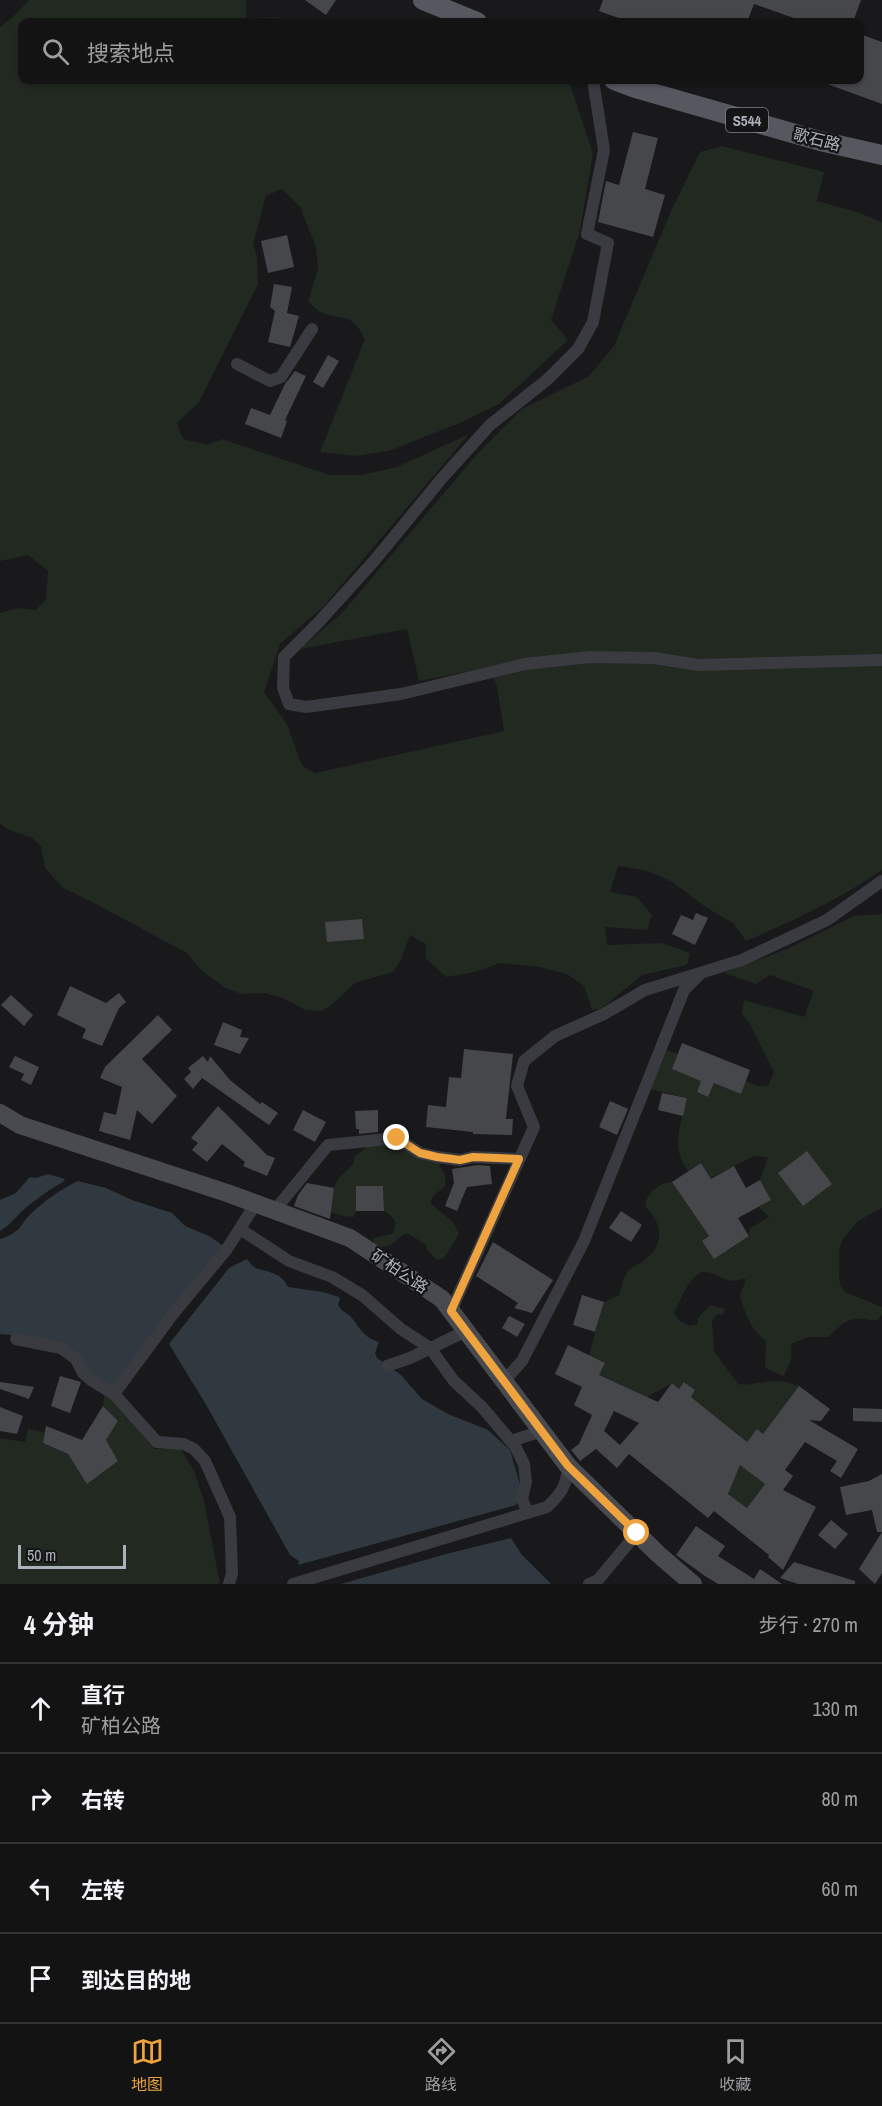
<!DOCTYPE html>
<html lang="zh">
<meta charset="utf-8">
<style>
:root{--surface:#131314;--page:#1c1c1d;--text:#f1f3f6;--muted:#9d9ea0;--line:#323234;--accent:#eea33e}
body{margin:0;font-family:"Archivo Narrow","Noto Sans SC",sans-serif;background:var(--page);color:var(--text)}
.scale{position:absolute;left:18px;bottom:15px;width:108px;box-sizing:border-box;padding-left:6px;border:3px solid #abb1ba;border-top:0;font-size:16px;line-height:21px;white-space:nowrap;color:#abb1ba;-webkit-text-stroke:4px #141416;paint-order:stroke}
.stop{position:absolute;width:18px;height:18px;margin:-14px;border:4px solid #eea33e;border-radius:50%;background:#fff}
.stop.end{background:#eea33e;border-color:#fff;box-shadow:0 2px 6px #0008}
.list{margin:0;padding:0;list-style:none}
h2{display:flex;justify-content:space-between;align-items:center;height:78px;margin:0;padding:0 24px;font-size:26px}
h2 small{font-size:20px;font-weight:400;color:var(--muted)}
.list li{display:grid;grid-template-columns:39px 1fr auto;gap:18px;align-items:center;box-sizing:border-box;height:90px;padding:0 24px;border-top:2px solid var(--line)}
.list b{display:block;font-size:22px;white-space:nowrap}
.list p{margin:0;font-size:20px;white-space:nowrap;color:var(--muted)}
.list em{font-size:20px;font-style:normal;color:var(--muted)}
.icon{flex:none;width:33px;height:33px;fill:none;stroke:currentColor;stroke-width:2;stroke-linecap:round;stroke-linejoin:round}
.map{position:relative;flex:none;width:882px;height:1584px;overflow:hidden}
.search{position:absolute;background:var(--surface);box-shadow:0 2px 4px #0004;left:18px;right:18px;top:18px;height:66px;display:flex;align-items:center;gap:15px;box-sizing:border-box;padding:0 21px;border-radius:12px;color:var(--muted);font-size:22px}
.sheet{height:438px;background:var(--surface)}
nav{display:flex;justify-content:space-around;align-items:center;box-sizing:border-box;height:84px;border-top:2px solid var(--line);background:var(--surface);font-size:16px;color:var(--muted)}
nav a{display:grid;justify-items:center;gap:3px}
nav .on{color:var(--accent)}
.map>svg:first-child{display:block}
.green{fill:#212921}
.water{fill:#2f393f}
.building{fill:#45474b;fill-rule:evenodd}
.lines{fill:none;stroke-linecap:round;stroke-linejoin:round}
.street{stroke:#3a3b40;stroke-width:12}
.secondary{stroke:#484a50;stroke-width:18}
.primary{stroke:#56585f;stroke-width:20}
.route{stroke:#eea33e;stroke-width:8}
.labels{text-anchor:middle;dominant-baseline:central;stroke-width:4.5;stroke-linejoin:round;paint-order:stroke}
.shield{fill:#141416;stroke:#7e8289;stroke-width:1.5}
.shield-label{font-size:15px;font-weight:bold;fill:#abb1ba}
.street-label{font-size:16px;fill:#abb1ba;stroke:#141416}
</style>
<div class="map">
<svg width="882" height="1584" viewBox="0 0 882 1584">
<rect width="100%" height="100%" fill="#19191b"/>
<g class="green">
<path d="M29,0H246V18L278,17L300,22H22V80H557L570,84L593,153L580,231L551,320L568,340L499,404L462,422L389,451L355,456L320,452L365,339C351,312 347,322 323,313C317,311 312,305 308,301L318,269L316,247L300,207L282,189L266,196L253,244L257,256L258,284L199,402L177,423L183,439L208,445L222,439L330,475H361L397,467L469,434L323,607L280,644L264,692L287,724L302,766L315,773L504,731L497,687L490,667L419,681L407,629L300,649L342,613L477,454L522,409L589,376L614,346L672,209L700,152L722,146L824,172L817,201L857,212L882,222V870C840,899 793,921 746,941L733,923L707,908L672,882L648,871L618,866L610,892L637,897L652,915L647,930L605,927L607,945L661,943L690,953L687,965L642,975L601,1009L592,1010L584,986L567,974L539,967L500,963L475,972L446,977L426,958V944L410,935L401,960L393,972L355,983L330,1006L322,1011L305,1010L283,998L264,993L241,994L224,987L202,971L187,953L92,902L63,888L45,868L41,846L32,838L7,829L0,823V613L18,608L36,610L46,599L48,571L28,555L0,561V27L14,16Z"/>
<path d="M882,914V1208L858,1221L843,1239L839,1249V1273L840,1284L845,1292L882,1307V1315L877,1320C870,1321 864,1318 857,1319C845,1319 836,1330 828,1337H808L791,1344V1360L784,1376L765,1368L766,1341C751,1330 745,1314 740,1296L746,1279C741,1279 736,1281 732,1281C722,1279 714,1272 704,1272C691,1272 679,1303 674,1314L681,1322L690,1326L698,1324V1318L710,1305L725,1309L723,1314L716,1315L712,1321L714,1351L738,1384C752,1386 765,1380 779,1381C785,1381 792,1384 799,1386L763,1434L757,1429L747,1442L753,1475L765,1484L747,1508L728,1494L746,1451L735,1442L739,1435L691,1397L695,1390L685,1382L679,1389L672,1383L647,1397L615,1382L608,1385L597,1380L589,1355L604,1302L619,1295C622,1286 623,1276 630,1269C633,1266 639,1264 642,1262C666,1244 663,1225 645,1206C647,1192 659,1183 672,1182L709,1236L702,1241L714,1259L749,1236L750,1228L769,1217L759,1207L771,1200L760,1180L768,1157L754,1156L711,1178L701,1163L688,1171C670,1148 681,1124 687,1098L650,1089L666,1050L678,1054L701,1081L697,1092L708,1097L714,1083L741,1093L746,1081L757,1086H768L774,1072L750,1024L742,1014L744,1000L804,1017L814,991L770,975L756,984L724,973L789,948L854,916Z"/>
<path d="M386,1138L437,1157C439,1171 448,1171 445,1187C438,1192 431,1195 431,1204L453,1222L459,1234L444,1258L437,1260L427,1250L426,1245L409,1234H404C395,1242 387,1251 374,1245L373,1238L392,1234C399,1223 394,1217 384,1211L383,1186H356V1211L354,1217L343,1216L331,1212L334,1188L338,1179L353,1164L355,1156L377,1139Z"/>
<polygon points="105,1389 155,1449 180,1448 194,1471 204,1501 220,1584 0,1584 0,1438 25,1442 28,1428 45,1433 43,1443 68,1454 88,1483 118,1461 106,1440 118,1421 103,1406"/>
</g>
<g class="water">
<path d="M48,1174L65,1179L63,1182C48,1190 35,1200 22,1211C14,1219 10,1225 0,1231V1200L16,1193L30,1177L36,1178Z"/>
<path d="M78,1181L106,1188L132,1200L172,1213L185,1226L209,1236L225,1247L113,1390L105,1389L77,1358L25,1336L0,1334V1239C25,1231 18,1224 35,1210C48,1198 62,1189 78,1181Z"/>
<path d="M247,1259C250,1263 253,1268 259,1269C272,1273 281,1273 288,1287L323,1292L339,1297L340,1300L338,1304C341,1312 346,1312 351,1317C360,1328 364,1338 379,1342L375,1353L377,1358L401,1375L422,1399L448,1414L488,1430L510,1450L522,1491L516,1505L298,1565L299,1561L290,1555L208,1408L169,1344L229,1268Z"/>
<polygon points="511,1538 522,1555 551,1584 341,1584 446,1554"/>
</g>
<g class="building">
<polygon points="305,0 336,0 326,15"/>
<polygon points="603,0 861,0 853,22 805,22 754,4 747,22 630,22 599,11"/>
<polygon points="860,34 882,42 882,104 819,81 860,80"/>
<polygon points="633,132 658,138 645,189 665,195 653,237 598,222 606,181 619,185"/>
<polygon points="287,235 294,267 268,273 261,241"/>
<polygon points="274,284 292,287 287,313 299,316 290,347 268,342 275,311 270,307"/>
<polygon points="328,355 339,361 323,388 313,382"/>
<polygon points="295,371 306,376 285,420 287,421 281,438 245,424 251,408 270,415 285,384"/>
<polygon points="696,913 708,918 695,945 672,934 681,915 693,920"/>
<polygon points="362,919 364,939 327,942 325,922"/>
<polygon points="70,986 106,1003 119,993 126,1002 119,1008 102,1046 82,1038 86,1029 57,1015"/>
<polygon points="11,995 33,1015 24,1026 1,1005"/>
<polygon points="158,1015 172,1030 142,1059 177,1096 152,1124 137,1110 130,1140 99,1131 104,1112 116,1115 122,1087 100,1078 105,1067"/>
<polygon points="223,1022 242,1030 240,1037 249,1038 240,1054 214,1045"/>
<polygon points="682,1043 750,1070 741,1094 714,1083 708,1097 697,1092 701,1081 672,1069"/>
<polygon points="464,1049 513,1054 506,1119 513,1119 512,1135 473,1134 473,1132 426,1127 428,1105 446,1107 449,1077 461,1078"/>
<polygon points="15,1056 39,1067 31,1085 21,1080 24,1074 9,1067"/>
<polygon points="203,1056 208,1062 210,1056 230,1080 260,1104 262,1102 278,1113 269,1125 202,1078 193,1089 184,1079 191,1072 188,1068"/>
<polygon points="662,1093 687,1098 683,1116 658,1110"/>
<polygon points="610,1101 628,1109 617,1135 599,1127"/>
<polygon points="218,1106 267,1155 275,1158 267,1176 243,1166 245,1162 222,1144 207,1162 192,1150 198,1143 191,1138"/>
<polygon points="303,1110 326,1122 315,1142 293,1130"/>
<polygon points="378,1110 378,1132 359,1134 359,1129 356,1129 355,1111"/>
<polygon points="807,1151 832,1184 803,1206 778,1173"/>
<polygon points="701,1163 711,1179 734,1166 746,1188 760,1180 771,1200 738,1218 749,1236 714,1259 702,1241 709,1236 672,1182"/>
<polygon points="478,1165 490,1166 492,1184 467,1187 457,1211 445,1206 454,1183 452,1169"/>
<polygon points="307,1183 334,1188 330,1219 294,1206 298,1195"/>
<polygon points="356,1186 383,1186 384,1211 356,1211"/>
<polygon points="621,1211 642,1225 631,1242 609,1228"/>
<polygon points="493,1242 553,1280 532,1313 514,1308 518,1303 476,1276"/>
<polygon points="582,1295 604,1302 595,1332 573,1325"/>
<polygon points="509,1316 525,1324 517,1337 502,1328"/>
<path d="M568,1345L605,1363L599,1375L658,1402L672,1383L679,1389L684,1382L695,1390L691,1397L747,1442L757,1429L763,1434L799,1386L830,1409L821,1421L809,1420L858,1449L841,1478L830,1471L837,1461L805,1442L785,1470L793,1476L783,1490L816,1507L783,1570L768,1557L769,1555L714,1511L708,1518L629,1454L617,1468L596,1449L580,1461L571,1450L579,1444L592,1415L574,1405L582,1387L555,1374ZM614,1411L639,1423L620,1445L604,1431ZM740,1465L765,1484L747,1508L728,1494Z"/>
<polygon points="60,1376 81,1382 70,1413 51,1406"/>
<polygon points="0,1382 34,1387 29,1399 0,1389"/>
<polygon points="103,1406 118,1421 106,1440 118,1461 87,1484 68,1454 43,1443 46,1426 82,1440"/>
<polygon points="0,1407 23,1416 17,1434 0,1431"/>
<polygon points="853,1408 882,1409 882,1422 853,1421"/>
<polygon points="882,1474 882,1532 877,1532 872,1510 846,1515 840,1487 869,1481"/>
<polygon points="831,1520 848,1534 835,1549 818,1535"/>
<polygon points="696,1526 725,1546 718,1556 754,1579 760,1569 782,1584 718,1584 705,1576 676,1555"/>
<polygon points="882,1532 882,1573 875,1584 859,1569"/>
<polygon points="794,1562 855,1581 855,1584 798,1584 780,1578"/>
</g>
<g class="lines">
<g class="street">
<polyline points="593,80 604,150 587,234 608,243 593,322 578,349 548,379 490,425 443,477 374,561 317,624 284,657 283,688 289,704 306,707 401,694 525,664 590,657 654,658 698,665 880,660"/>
<polyline points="237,364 270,381 281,377 312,329"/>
<polyline points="275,1210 328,1145 397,1138 420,1153 437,1157 460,1160 473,1157 519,1159"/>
<polyline points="240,1229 289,1261 332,1277 362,1295 401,1329 430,1348 454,1381 482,1407 515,1446 524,1464 526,1482 522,1499 528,1513"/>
<polyline points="451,1311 534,1127 517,1086 524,1061 555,1036 604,1014 645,990 742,960 827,920 882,881"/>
<polyline points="16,1339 61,1348 76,1359 83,1373 91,1380 114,1394"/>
<polyline points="387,1366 410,1358 466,1331"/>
<polyline points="504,1381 522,1361 584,1241 684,990 700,974"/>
<polyline points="511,1441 542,1431"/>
<polyline points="229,1584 232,1573 230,1517 205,1461 194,1449 184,1444 157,1442 114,1394 173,1314 227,1249 256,1203"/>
<path d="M293,1584L547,1507C561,1494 567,1485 568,1466"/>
<polyline points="589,1584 598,1580 637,1533"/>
</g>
<polyline class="secondary" points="0,1113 20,1125 227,1193 350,1238 442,1299 568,1466 658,1554 693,1584"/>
<g class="primary">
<polyline points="423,0 477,22"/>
<polyline points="614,80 635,88 820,141 882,155"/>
</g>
</g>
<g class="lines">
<polyline class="route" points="397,1138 420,1153 437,1157 460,1160 473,1157 519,1159 451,1311 568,1466 637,1533"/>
</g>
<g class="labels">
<rect class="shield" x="726" y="108" width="42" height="24" rx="4.5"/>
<g class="shield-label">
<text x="747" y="120">S544</text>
</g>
<g class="street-label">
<text transform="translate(817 139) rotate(14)">歌石路</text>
<text transform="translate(400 1271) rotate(34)">矿柏公路</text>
</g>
</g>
</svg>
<div class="scale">50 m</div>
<div class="stop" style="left:637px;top:1533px"></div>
<div class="stop end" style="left:397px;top:1138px"></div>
<div class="search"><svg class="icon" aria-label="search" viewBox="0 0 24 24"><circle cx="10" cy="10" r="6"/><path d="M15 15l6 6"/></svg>搜索地点</div>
</div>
<section class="sheet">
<h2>4 分钟<small>步行 · 270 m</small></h2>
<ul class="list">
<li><svg class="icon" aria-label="ahead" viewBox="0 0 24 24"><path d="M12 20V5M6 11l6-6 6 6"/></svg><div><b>直行</b><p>矿柏公路</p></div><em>130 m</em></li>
<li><svg class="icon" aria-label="right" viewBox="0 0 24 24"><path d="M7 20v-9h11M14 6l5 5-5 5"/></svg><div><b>右转</b></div><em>80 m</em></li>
<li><svg class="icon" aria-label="left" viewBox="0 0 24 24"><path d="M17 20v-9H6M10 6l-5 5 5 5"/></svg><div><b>左转</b></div><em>60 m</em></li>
<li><svg class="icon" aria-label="arrive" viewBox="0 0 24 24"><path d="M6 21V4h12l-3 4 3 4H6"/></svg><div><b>到达目的地</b></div></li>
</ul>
</section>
<nav>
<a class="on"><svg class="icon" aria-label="map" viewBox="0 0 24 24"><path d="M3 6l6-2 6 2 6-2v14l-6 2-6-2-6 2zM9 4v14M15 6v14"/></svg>地图</a>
<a><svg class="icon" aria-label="directions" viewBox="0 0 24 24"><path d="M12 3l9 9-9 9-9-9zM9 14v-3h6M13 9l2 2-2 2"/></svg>路线</a>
<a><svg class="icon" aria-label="saved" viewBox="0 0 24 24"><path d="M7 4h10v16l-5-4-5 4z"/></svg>收藏</a>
</nav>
